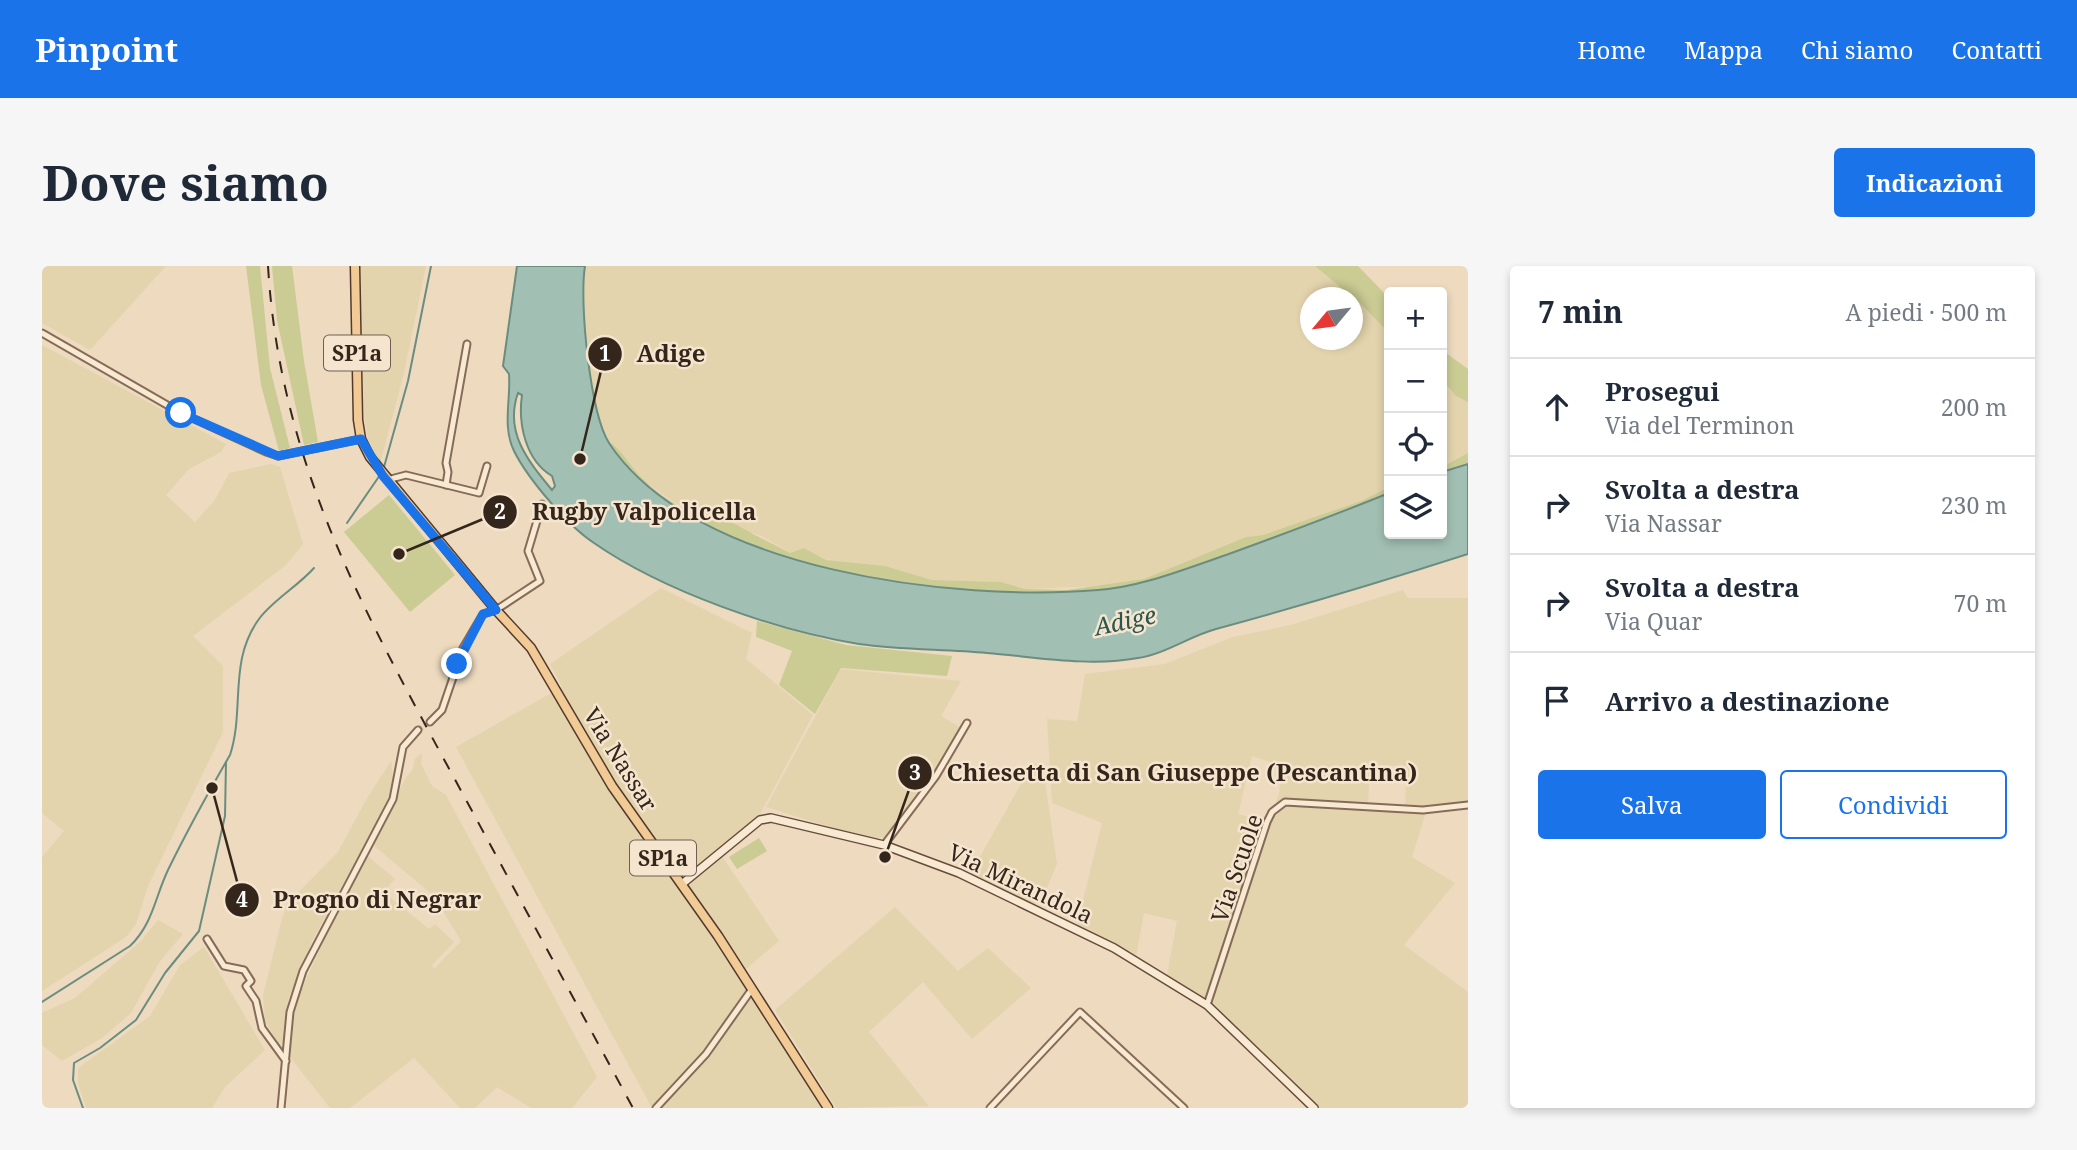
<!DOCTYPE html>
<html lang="it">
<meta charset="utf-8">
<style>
:root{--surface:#fff;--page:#f6f6f7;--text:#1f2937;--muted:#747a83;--line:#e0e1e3;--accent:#1a73e8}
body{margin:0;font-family:"Noto Serif",serif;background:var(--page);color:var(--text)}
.controls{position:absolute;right:21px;top:21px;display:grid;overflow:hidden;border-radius:7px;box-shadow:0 4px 10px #0003}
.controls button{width:63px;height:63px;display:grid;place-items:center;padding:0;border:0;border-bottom:2px solid var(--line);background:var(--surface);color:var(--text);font:35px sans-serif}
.compass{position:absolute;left:1258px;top:21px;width:63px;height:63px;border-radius:50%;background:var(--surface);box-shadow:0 4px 10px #0003;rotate:241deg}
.stop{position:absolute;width:21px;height:21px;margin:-16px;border:5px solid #1a73e8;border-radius:50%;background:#fff}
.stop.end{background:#1a73e8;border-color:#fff;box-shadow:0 2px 7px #0008}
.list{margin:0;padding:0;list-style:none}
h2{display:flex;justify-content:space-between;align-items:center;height:91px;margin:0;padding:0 28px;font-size:30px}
h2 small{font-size:23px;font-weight:400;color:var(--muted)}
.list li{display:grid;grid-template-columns:46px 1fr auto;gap:21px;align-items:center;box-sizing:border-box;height:98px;padding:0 28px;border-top:2px solid var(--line)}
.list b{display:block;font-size:26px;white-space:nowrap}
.list p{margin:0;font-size:23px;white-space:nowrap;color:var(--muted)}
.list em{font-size:23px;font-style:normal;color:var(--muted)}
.actions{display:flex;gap:14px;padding:21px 28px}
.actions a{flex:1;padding:16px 0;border:2px solid var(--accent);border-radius:7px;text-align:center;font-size:24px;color:var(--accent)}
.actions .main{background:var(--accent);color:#fff}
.icon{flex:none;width:38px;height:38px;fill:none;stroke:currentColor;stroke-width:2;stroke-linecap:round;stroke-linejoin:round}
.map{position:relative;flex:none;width:1426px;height:842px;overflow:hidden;border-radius:7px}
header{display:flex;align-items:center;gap:42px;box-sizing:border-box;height:98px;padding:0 35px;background:var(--accent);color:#fff}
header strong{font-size:33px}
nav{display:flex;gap:38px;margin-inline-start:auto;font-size:24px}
.intro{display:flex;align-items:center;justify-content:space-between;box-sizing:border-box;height:168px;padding:0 42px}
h1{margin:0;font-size:49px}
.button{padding:18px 32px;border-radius:7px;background:var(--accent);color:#fff;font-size:24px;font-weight:700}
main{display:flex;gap:42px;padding:0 42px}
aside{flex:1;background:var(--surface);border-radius:7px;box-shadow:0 4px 10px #0003}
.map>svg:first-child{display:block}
.farmland{fill:#e3d4ad;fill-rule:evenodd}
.green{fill:#cbcb94}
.water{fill:#a2bfb3;stroke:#6a8d80;stroke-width:2;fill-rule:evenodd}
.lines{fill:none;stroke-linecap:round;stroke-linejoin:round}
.stream{stroke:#6a8d80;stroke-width:2}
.street-tunnel{stroke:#c8b69e;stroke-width:5;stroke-dasharray:5 2.5;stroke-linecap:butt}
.street-casing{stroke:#866b58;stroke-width:9}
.secondary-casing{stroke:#674c3b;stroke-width:10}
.primary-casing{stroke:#533a2c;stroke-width:11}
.street{stroke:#f8e9d2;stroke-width:5}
.secondary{stroke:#f8e9d2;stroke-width:7}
.primary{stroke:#f1ca96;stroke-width:8}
.rail{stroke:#35261c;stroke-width:2;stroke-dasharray:12 12;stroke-linecap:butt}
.route{stroke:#1a73e8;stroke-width:9}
.labels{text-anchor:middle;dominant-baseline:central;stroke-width:5;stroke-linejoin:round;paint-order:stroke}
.shield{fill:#f5e5cf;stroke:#6f5f52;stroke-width:2}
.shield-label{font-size:21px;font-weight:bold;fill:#35261c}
.street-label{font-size:23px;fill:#35261c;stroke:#f5e5cf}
.water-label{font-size:24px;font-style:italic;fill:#2b554e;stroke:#f5e5cf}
.leader{fill:none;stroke:#35261c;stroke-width:2.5}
.callout-dot{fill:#35261c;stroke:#f5e5cf;stroke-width:2.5}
.mark-label{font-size:21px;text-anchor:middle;font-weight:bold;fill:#fff}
.callout-label{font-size:24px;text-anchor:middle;font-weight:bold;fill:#35261c;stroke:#f5e5cf;stroke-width:5;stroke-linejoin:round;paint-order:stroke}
</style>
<header>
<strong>Pinpoint</strong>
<nav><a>Home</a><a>Mappa</a><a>Chi siamo</a><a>Contatti</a></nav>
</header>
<div class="intro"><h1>Dove siamo</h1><a class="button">Indicazioni</a></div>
<main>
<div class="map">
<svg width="1426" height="842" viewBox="0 0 1426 842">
<rect width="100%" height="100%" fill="#eddabf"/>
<g class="farmland">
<polygon points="0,0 124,0 48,84 0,57"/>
<polygon points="318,0 384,0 362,107 338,198 326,173 322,150"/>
<path d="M540,0H1273L1321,39L1347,67V221L1319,235L1221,269L1204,271L1102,313L1062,320L983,323L959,316L890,314L843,300L784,294L762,282L748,287L720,270L698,263L689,255L666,251L633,237L600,213L565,174L540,118ZM1268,32H1310V74H1268Z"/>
<polygon points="0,79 184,178 179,186 147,203 124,229 153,256 173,234 187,207 229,198 238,201 261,278 244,299 151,370 181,400 181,466 106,620 94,658 84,671 0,725 0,591 22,565 0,547"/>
<polygon points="1400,113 1426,136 1426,187 1400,201"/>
<polygon points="619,322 710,367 704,393 771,449 716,552 676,584 737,675 696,710 780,842 610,842 414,481 520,421 508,398"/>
<path d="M1361,324L1366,332H1426V535L1386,539L1370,591L1413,617L1362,679L1426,726V842H1276L1170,738L1125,709L1135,655L1102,647L1094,690L1035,659L1060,557L1010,537L1005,453L1035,455L1043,408L1123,398L1191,371L1249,359ZM1210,490L1229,496L1239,507L1237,527L1228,557L1196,548ZM1328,499L1365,500L1363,541L1326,537Z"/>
<polygon points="799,403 919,415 899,450 919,462 887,513 852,563 843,571 827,573 724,541"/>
<polygon points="380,487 379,498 390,520 404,529 555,811 530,842 489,842 455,821 433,842 418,842 372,792 308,842 288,842 248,791 252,749 258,727 289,659 326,590 353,613 341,626 387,663 393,658 412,676 390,699 392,703 419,675 392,630 331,579 364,511 370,505 373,493"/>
<polygon points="349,495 351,514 348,531 270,675 246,734 242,773 237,780 223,754 221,729 240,652 248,635 296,586 324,534"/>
<polygon points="991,497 1001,501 1015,598 999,636 988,639 928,608"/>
<polygon points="853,641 916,705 946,682 989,722 930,773 881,716 827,766 887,840 794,842 733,744"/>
<polygon points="116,654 141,668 118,695 89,747 60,772 20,795 0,779 0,747 33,732 99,675"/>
<polygon points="162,681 223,784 183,821 170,842 44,842 36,817 36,802 108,750 138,699"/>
</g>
<g class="green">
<polygon points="204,0 218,0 228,102 248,182 237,185 219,119"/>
<polygon points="230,0 250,0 262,95 276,176 262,179 235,54"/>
<polygon points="1273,0 1316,0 1347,32 1347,67 1320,39"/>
<polygon points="1400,84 1426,103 1426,136 1414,130 1400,113"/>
<path d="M565,174C580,183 589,202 602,214C618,230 654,256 678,249C702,264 723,274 748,287L762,282L784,294L843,300L890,314L959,316L983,323L1025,324L1102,313L1204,271L1221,269L1319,235L1347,221V236L1153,299L1129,315L983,335L729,296L592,221Z"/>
<polygon points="1426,187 1426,209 1400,215 1400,201"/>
<polygon points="347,229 413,309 368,346 302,266"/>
<polygon points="715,355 804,379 910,390 905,410 799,402 773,448 737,419 750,385 714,371"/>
<polygon points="717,572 725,585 695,603 687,591"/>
</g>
<path class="water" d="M475,0H543C537,35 548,147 567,177C652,306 915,336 1056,324C1099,321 1143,303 1184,289C1239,269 1293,249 1347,227V268H1400V206L1426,198V288C1342,315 1259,340 1174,363C1148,370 1123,388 1096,392C1047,401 994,391 945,387C902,383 860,384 817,378C735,365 621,325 552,277C526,260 486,213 472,185C460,161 469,133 467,108L461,100ZM476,127L480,129C476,157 483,194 510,210L513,220L510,224C486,195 462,166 476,127Z"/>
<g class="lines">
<g class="stream">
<polyline points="342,201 366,115 389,0"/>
<polyline points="305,257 338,209"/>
<path d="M0,736L88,680C111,658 113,631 126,604C145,565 166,527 188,489C203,444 186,395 217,353C230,335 256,320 272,302"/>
<polyline points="41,842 31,814 32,797 58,782 94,754 123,707 157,665 183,550 184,496"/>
</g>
<polyline class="street-tunnel" points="376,464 388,456"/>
<defs>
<g id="street">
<polyline points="0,67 139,147 224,186 236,190 319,173"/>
<polyline points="345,214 364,209 437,227 445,200"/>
<polyline points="404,219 406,206 404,197 425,78"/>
<polyline points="388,456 400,444 421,382 441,348 454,344 498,315 486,285 500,238"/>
<polyline points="842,579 894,510 925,457"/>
<polyline points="165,673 182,700 202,704 209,715 204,720 214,735 220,762 244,795"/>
<polyline points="1165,739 1225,556 1230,546 1243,536 1381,544 1426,539"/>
<polyline points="239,842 248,746 261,705 351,533 361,481 376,464"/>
<polyline points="614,842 664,788 710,723"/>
<polyline points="948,842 1038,746 1142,842"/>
</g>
<polyline id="secondary" points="640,618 718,554 729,552 842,579 917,607 1072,682 1165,739 1272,842"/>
<polyline id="primary" points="313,0 316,154 319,173 328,191 454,344 489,382 570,520 676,670 786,842"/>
</defs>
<use href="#street" class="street-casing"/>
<use href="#secondary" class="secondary-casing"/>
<use href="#primary" class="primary-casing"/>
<use href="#street" class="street"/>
<use href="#secondary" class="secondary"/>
<use href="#primary" class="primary"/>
<path class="rail" d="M226,0C238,200 325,351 417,521C475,628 533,735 591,842"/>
</g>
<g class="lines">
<polyline class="route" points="139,147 236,190 319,173 341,210 454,344 441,348 415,398"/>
</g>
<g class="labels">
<g class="shield">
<rect x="282" y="69.5" width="66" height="35" rx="5"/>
<rect x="588" y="574.5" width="66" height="35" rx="5"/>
</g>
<g class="shield-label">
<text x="315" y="87">SP1a</text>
<text x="621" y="592">SP1a</text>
</g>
<g class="street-label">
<text transform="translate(579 493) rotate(58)">Via Nassar</text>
<text transform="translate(1194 602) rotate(-71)">Via Scuole</text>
<text transform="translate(979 617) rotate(25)">Via Mirandola</text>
</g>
<g class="water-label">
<text transform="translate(1083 354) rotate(-12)">Adige</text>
</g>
</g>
<path class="leader" d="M538 193L563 88M357 288L458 246M843 591L873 507M170 522L200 634"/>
<g class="callout-dot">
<circle cx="538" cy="193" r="7"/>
<circle cx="357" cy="288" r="7"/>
<circle cx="843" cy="591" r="7"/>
<circle cx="170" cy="522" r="7"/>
<circle cx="563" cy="88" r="18"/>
<circle cx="458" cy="246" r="18"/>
<circle cx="873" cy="507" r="18"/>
<circle cx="200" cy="634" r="18"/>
</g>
<g class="mark-label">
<text x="563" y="95">1</text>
<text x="458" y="253">2</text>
<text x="873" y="514">3</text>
<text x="200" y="641">4</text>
</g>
<g class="callout-label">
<text x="629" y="96">Adige</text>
<text x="602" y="254">Rugby Valpolicella</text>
<text x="1140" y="515">Chiesetta di San Giuseppe (Pescantina)</text>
<text x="335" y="642">Progno di Negrar</text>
</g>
</svg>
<div class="controls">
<button>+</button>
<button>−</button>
<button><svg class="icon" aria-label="locate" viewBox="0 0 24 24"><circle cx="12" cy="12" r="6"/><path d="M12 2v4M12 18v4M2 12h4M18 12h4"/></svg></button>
<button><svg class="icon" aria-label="layers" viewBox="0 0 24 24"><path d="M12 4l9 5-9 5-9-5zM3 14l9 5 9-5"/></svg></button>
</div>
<svg class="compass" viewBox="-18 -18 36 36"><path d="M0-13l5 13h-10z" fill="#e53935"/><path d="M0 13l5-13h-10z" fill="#747a83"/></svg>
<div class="stop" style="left:139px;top:147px"></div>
<div class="stop end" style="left:415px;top:398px"></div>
</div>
<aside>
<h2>7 min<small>A piedi · 500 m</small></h2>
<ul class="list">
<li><svg class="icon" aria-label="ahead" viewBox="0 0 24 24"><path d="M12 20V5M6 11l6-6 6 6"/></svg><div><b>Prosegui</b><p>Via del Terminon</p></div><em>200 m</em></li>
<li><svg class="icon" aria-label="right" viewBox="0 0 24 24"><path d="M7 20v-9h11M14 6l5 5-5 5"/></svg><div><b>Svolta a destra</b><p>Via Nassar</p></div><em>230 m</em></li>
<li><svg class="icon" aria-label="right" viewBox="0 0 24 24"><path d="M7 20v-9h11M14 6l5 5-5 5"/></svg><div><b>Svolta a destra</b><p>Via Quar</p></div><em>70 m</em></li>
<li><svg class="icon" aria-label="arrive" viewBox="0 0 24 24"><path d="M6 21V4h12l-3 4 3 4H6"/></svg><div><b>Arrivo a destinazione</b></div></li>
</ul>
<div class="actions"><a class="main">Salva</a><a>Condividi</a></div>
</aside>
</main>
